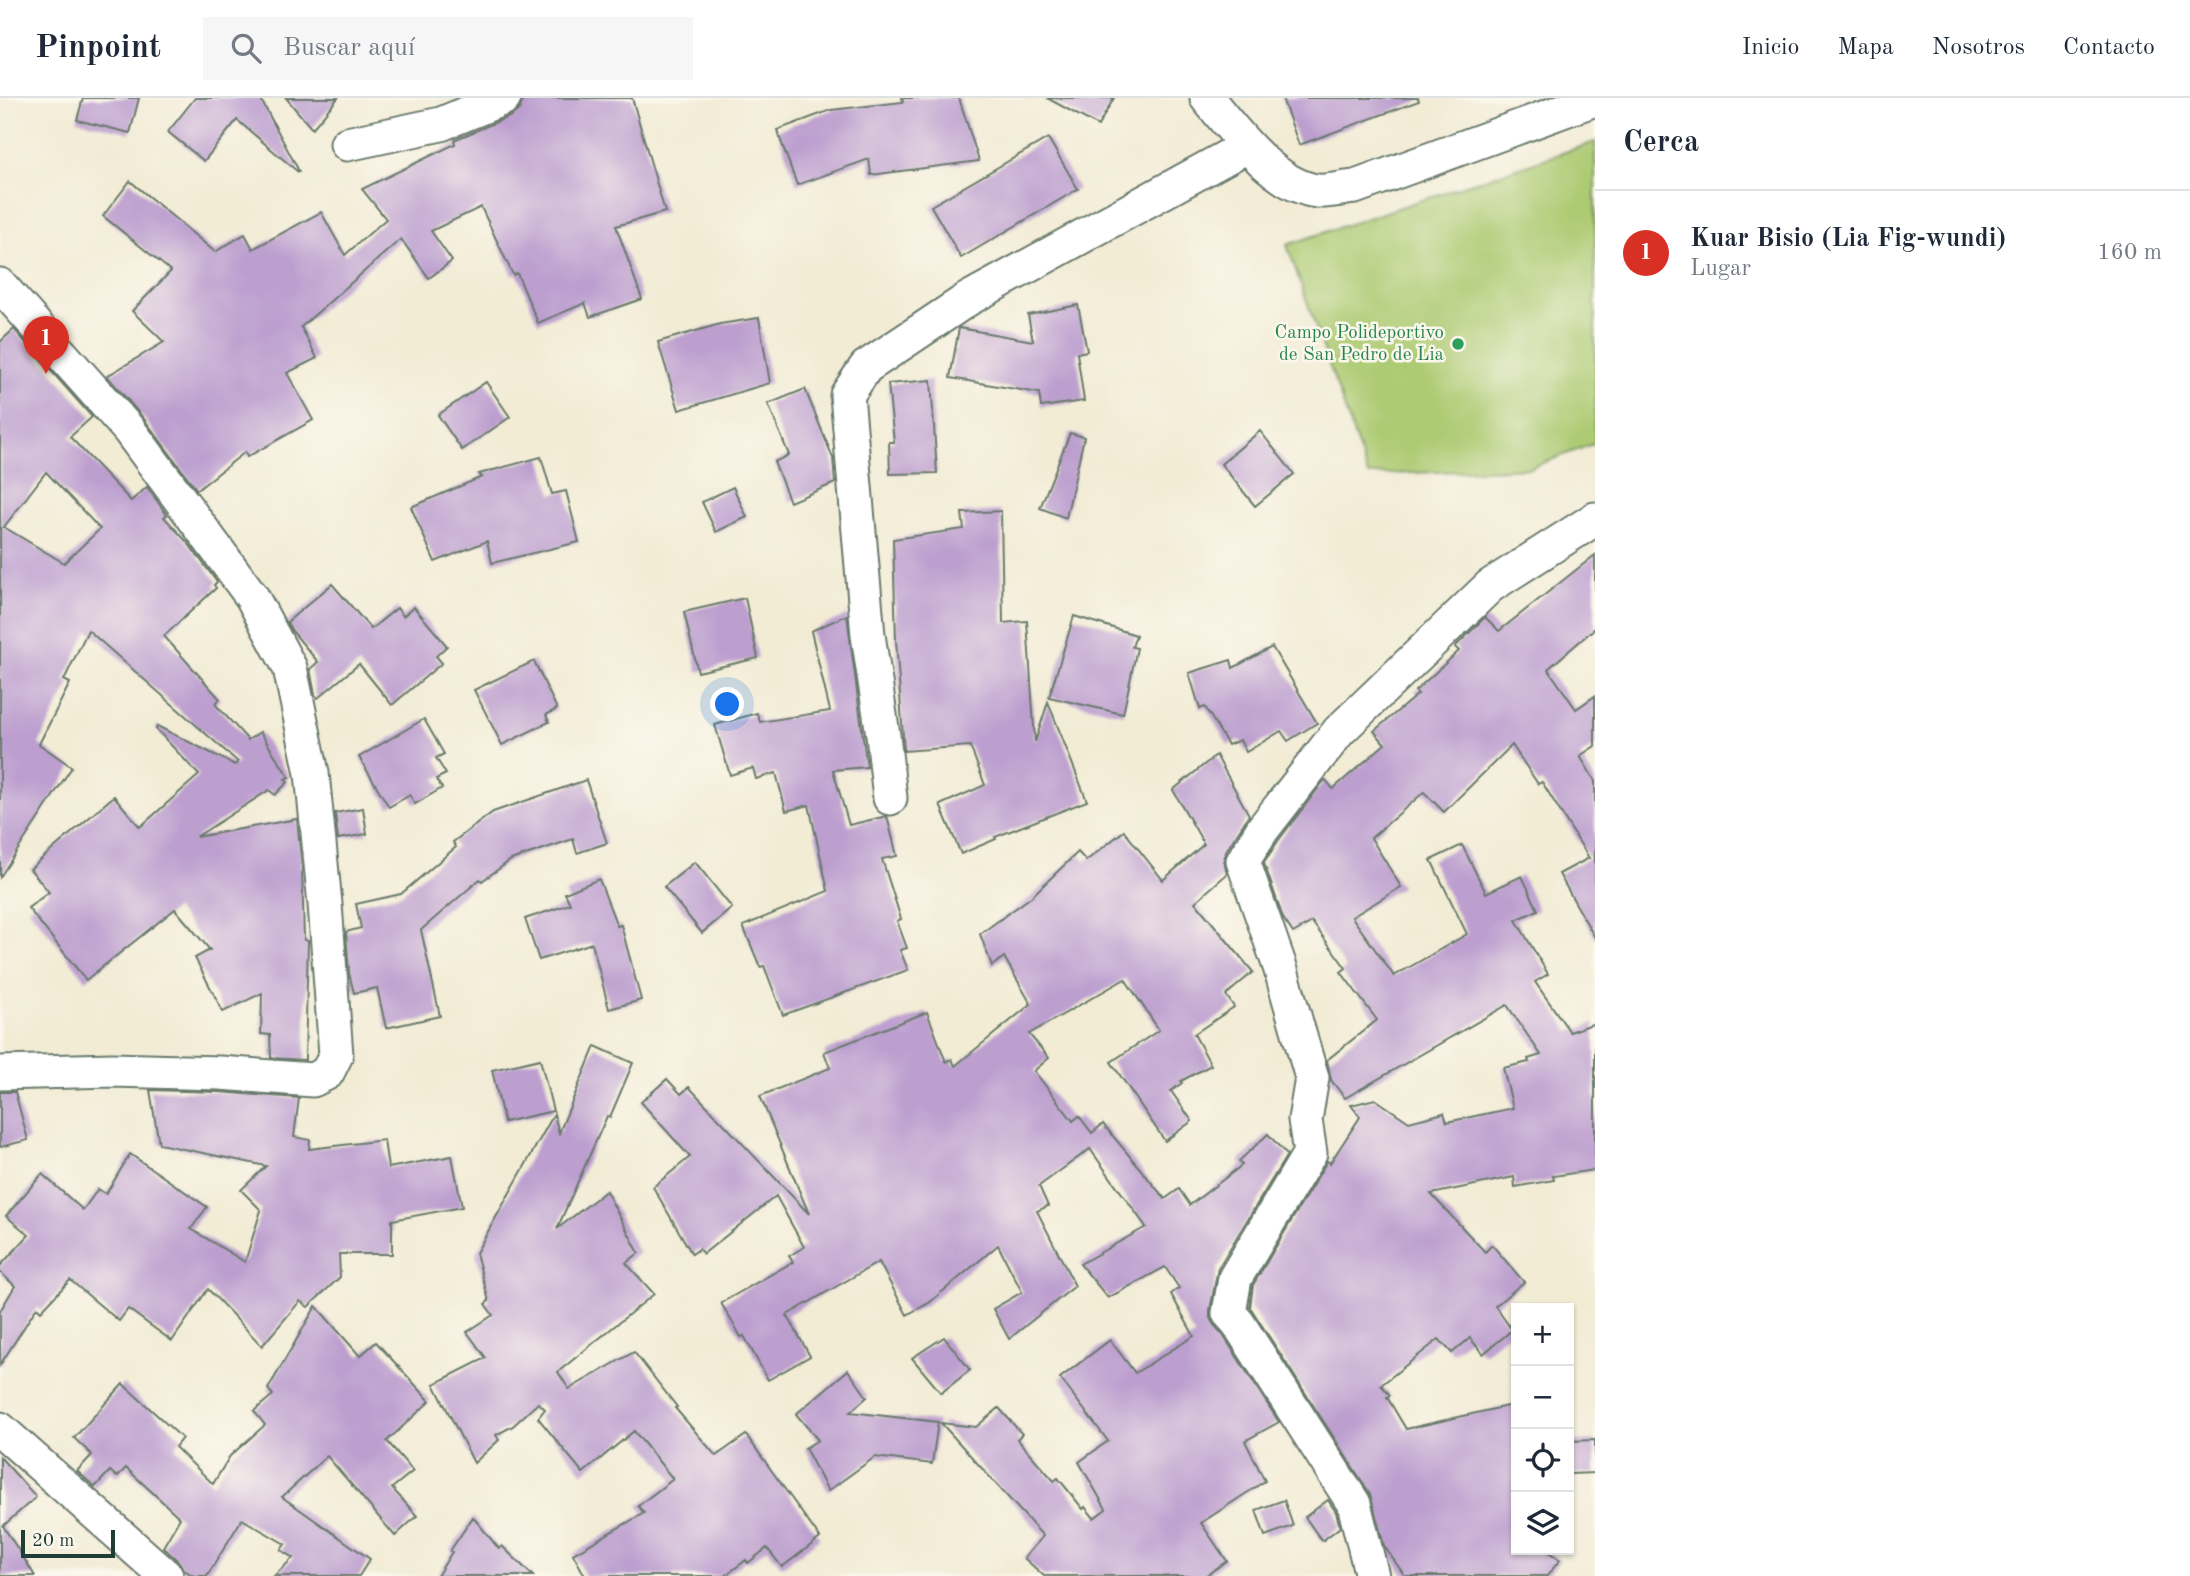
<!DOCTYPE html>
<html lang="es">
<meta charset="utf-8">
<style>
:root{--surface:#fff;--page:#f6f6f7;--text:#1f2937;--muted:#747a83;--line:#e0e1e3;--accent:#d93025}
body{margin:0;font-family:"Old Standard TT",serif;background:var(--page);color:var(--text)}
.controls{position:absolute;right:21px;bottom:21px;display:grid;overflow:hidden;border-radius:0px;box-shadow:0 2px 5px #0004}
.controls button{width:63px;height:63px;display:grid;place-items:center;padding:0;border:0;border-bottom:2px solid var(--line);background:var(--surface);color:var(--text);font:35px sans-serif}
.scale{position:absolute;left:21px;bottom:18px;width:94px;box-sizing:border-box;padding-left:7px;border:4px solid #1f3d34;border-top:0;font-size:19px;line-height:24px;white-space:nowrap;color:#1f3d34;-webkit-text-stroke:5px #fbf7ec;paint-order:stroke}
.you{position:absolute;left:728px;top:607px;width:24px;height:24px;margin:-18px;border:5px solid #fff;border-radius:50%;background:#1a73e8;box-shadow:0 0 0 10px #1a73e833}
.badge{display:grid;place-items:center;width:46px;height:46px;border-radius:50%;background:var(--accent);color:#fff;font-size:23px;font-weight:700}
.pin{position:absolute;translate:-50% -58px;filter:drop-shadow(0 2px 4px #0008)}
.pin::after{content:'';position:absolute;top:37px;width:24px;height:21px;background:inherit;clip-path:polygon(0 0,100% 0,50% 100%)}
.list{margin:0;padding:0;list-style:none}
h2{display:flex;justify-content:space-between;align-items:center;height:91px;margin:0;padding:0 28px;font-size:30px}
h2 small{font-size:23px;font-weight:400;color:var(--muted)}
.list li{display:grid;grid-template-columns:46px 1fr auto;gap:21px;align-items:center;box-sizing:border-box;height:126px;padding:0 28px;border-top:2px solid var(--line)}
.list b{display:block;font-size:26px;white-space:nowrap}
.list p{margin:0;font-size:23px;white-space:nowrap;color:var(--muted)}
.list em{font-size:23px;font-style:normal;color:var(--muted)}
.icon{flex:none;width:38px;height:38px;fill:none;stroke:currentColor;stroke-width:2;stroke-linecap:round;stroke-linejoin:round}
.map{position:relative;flex:none;width:1595px;height:1478px;overflow:hidden}
header{display:flex;align-items:center;gap:42px;box-sizing:border-box;height:98px;padding:0 35px;background:var(--surface);border-bottom:2px solid var(--line)}
header strong{font-size:33px}
nav{display:flex;gap:38px;margin-inline-start:auto;font-size:24px}
.search{width:490px;height:63px;background:var(--page);display:flex;align-items:center;gap:18px;box-sizing:border-box;padding:0 24px;border-radius:0px;color:var(--muted);font-size:26px}
main{display:flex}
aside{flex:1;background:var(--surface)}
.map>svg:first-child{display:block}
.green{fill:#adcb73;stroke:#668454;stroke-width:2}
.building{fill:#bc9ecf;fill-rule:evenodd}
.lines{fill:none;stroke-linecap:round;stroke-linejoin:round}
.minor-casing{stroke:#697a6c;stroke-width:37}
.minor{stroke:#fff;stroke-width:33}
.leisure-dot{fill:#2e9e5b;stroke:#fbf7ec;stroke-width:2.5}
.labels{text-anchor:middle;dominant-baseline:central;stroke-width:5;stroke-linejoin:round;paint-order:stroke}
.leisure-label{font-size:19px;fill:#27864d;stroke:#fbf7ec;text-anchor:end}
</style>
<header>
<strong>Pinpoint</strong>
<div class="search"><svg class="icon" aria-label="search" viewBox="0 0 24 24"><circle cx="10" cy="10" r="6"/><path d="M15 15l6 6"/></svg>Buscar aquí</div>
<nav><a>Inicio</a><a>Mapa</a><a>Nosotros</a><a>Contacto</a></nav>
</header>
<main>
<div class="map">
<svg width="1595" height="1478" viewBox="0 0 1595 1478">
<rect width="100%" height="100%" fill="#fbf7ec"/>
<filter id="ink" filterUnits="userSpaceOnUse"><feTurbulence type="fractalNoise" baseFrequency=".0143" numOctaves="2"/><feDisplacementMap in="SourceGraphic" scale="14" xChannelSelector="R" yChannelSelector="G"/><feConvolveMatrix kernelMatrix="1 2 1 2 8 2 1 2 1" color-interpolation-filters="sRGB"/></filter>
<filter id="wash" filterUnits="userSpaceOnUse"><feTurbulence type="fractalNoise" baseFrequency=".00686" numOctaves="4" result="noise"/><feDisplacementMap in="SourceGraphic" scale="28" xChannelSelector="R" yChannelSelector="G"/><feGaussianBlur stdDeviation="1.57" result="paint"/><feColorMatrix in="noise" values="0 0 0 0 0 0 0 0 0 0 0 0 0 0 0 0 0 1.4 0 .05"/><feComposite in="paint" operator="in"/></filter>
<g filter="url(#wash)">
<rect width="100%" height="100%" fill="#f2ecd5"/>
<polygon class="green" points="1595,44 1595,345 1530,370 1368,377 1287,147"/>
<g id="blocks">
<g class="building">
<polygon points="83,0 139,0 130,35 77,22"/>
<polygon points="195,0 260,0 299,73 298,74 237,22 204,63 168,34"/>
<polygon points="286,0 338,0 312,31"/>
<polygon points="523,0 632,0 665,114 616,128 642,201 590,219 585,205 538,225 517,175 513,177 481,109 431,133 452,163 429,180 401,141 301,229 317,260 287,275 313,322 247,359 245,354 197,392 144,321 107,278 164,244 132,213 171,173 103,118 130,83 215,154 245,136 253,151 321,114 345,157 386,121 362,91 455,46 454,42 511,18 520,11"/>
<polygon points="902,0 959,0 979,63 871,77 869,61 797,87 777,32 831,12 903,4"/>
<polygon points="1047,0 1114,0 1098,28"/>
<polygon points="1282,0 1418,0 1419,3 1299,47"/>
<polygon points="1048,40 1078,91 961,160 931,108"/>
<polygon points="1078,207 1087,253 1077,255 1084,303 1041,309 1039,295 950,280 959,230 1033,243 1028,217"/>
<polygon points="759,220 770,285 679,312 658,244 720,226"/>
<path d="M14,231L92,319L70,339L131,403L147,389L167,417L164,419L188,445L217,484L214,487L216,490L164,538L220,601L215,606L248,642L260,634L289,679L285,681L288,684L275,697L269,692L196,739L297,721L302,770L304,842L308,843L305,962L271,960L270,937L261,936L262,895L223,914L195,860L210,852L175,811L86,882L28,810L49,794L30,771L114,698L140,729L199,677L156,631L157,628L235,667L238,664L88,532L64,582L70,585L39,646L72,669L0,779V244ZM46,374L100,431L64,465L4,429Z"/>
<polygon points="931,282 937,375 890,376 889,344 894,344 888,286"/>
<polygon points="486,284 510,319 462,352 438,317"/>
<polygon points="805,291 833,360 835,385 790,404 774,364 789,357 768,306"/>
<polygon points="1260,333 1294,376 1255,408 1221,366"/>
<polygon points="1070,335 1084,339 1066,420 1040,410"/>
<polygon points="541,359 552,396 566,393 579,444 492,465 487,443 435,464 411,409 482,379 479,376"/>
<polygon points="733,389 747,419 716,434 702,404"/>
<polygon points="1001,413 1003,525 1027,523 1035,644 1048,604 1087,703 995,739 996,741 961,756 940,707 985,687 970,648 904,653 896,542 893,441 964,431 962,415"/>
<polygon points="1595,457 1595,530 1548,571 1576,611 1595,598 1595,648 1580,658 1595,683 1595,840 1559,776 1589,760 1542,684 1538,686 1512,647 1444,714 1424,694 1371,740 1401,789 1352,819 1394,878 1467,836 1431,762 1462,747 1486,795 1522,778 1538,812 1516,822 1548,876 1535,884 1570,934 1595,925 1595,1072 1553,1078 1554,1082 1515,1089 1514,1079 1431,1096 1485,1154 1492,1147 1524,1184 1495,1208 1512,1232 1483,1256 1470,1240 1452,1255 1439,1241 1381,1287 1390,1297 1387,1299 1406,1331 1516,1306 1516,1452 1546,1452 1560,1462 1547,1478 1405,1478 1384,1448 1370,1396 1250,1209 1253,1187 1327,1063 1330,1065 1360,1019 1351,1007 1375,1001 1409,1024 1444,1015 1447,1024 1513,1010 1503,970 1529,964 1528,961 1541,957 1507,907 1345,1000 1331,982 1327,962 1377,922 1341,874 1346,870 1312,824 1293,835 1283,820 1264,765 1278,743 1323,684 1326,682 1333,691 1385,646 1374,633 1418,596 1415,593 1459,553 1455,549 1485,519 1499,533"/>
<polygon points="332,486 371,531 397,510 403,518 414,509 447,548 436,558 442,565 392,607 359,566 318,600 315,597 310,571 318,564 292,533 287,524"/>
<polygon points="745,500 758,560 698,574 684,514"/>
<polygon points="847,517 867,669 833,672 849,727 887,718 897,758 882,761 901,821 897,823 907,850 900,852 908,872 783,917 764,868 760,869 743,828 828,793 809,707 786,713 776,675 756,681 753,670 730,677 715,627 757,615 760,624 830,613 811,533"/>
<polygon points="1074,518 1136,537 1132,549 1137,550 1123,616 1049,599"/>
<polygon points="1272,549 1317,625 1288,643 1281,633 1246,654 1240,642 1228,647 1205,609 1200,611 1189,575 1231,562 1233,570"/>
<polygon points="534,563 557,611 546,617 549,624 502,647 474,592"/>
<polygon points="424,621 444,656 436,660 446,676 436,681 442,690 415,706 410,697 389,709 359,659"/>
<polygon points="1216,657 1249,717 1226,753 1224,762 1227,776 1195,804 1253,874 1226,897 1234,909 1194,936 1211,967 1181,983 1182,985 1171,993 1192,1023 1165,1043 1111,964 1159,932 1125,881 1029,936 1049,960 1034,973 1073,1023 1079,1018 1092,1035 1103,1026 1165,1101 1179,1091 1190,1107 1242,1067 1239,1063 1268,1036 1287,1057 1218,1170 1210,1212 1210,1220 1214,1227 1223,1237 1279,1324 1245,1343 1265,1383 1201,1425 1227,1463 1205,1478 1044,1478 1024,1460 1043,1438 941,1325 976,1329 999,1310 1022,1336 1017,1341 1054,1383 1058,1380 1083,1411 1085,1409 1094,1420 1106,1411 1079,1364 1108,1343 1060,1280 1110,1242 1135,1275 1194,1238 1171,1196 1179,1190 1165,1169 1108,1200 1080,1166 1146,1129 1090,1051 1039,1088 1048,1108 1037,1113 1075,1188 1009,1241 993,1211 1022,1194 998,1147 929,1205 907,1217 879,1164 787,1217 810,1258 768,1282 744,1238 741,1239 721,1205 793,1164 789,1158 804,1149 776,1098 703,1156 699,1151 692,1156 653,1089 690,1059 641,1004 667,981 681,996 689,989 809,1116 760,998 830,970 824,954 927,914 946,964 952,961 955,968 1031,906 1004,859 992,868 980,836 1031,799 1078,754 1086,763 1124,733 1163,782 1204,746 1173,692"/>
<polygon points="586,682 607,745 577,755 573,741 511,762 482,783 480,781 421,832 440,918 386,930 377,890 354,895 349,875 346,834 361,830 356,806 401,796 456,749 453,744 493,714"/>
<polygon points="363,710 367,736 338,741 335,715"/>
<polygon points="695,764 732,810 702,835 664,789"/>
<polygon points="599,781 617,828 621,827 641,902 609,911 592,845 539,862 525,821 570,806 565,795"/>
<polygon points="595,948 633,965 610,1019 607,1018 557,1131 606,1093 639,1155 626,1165 654,1196 558,1274 569,1291 634,1254 677,1309 675,1310 716,1358 746,1337 820,1440 782,1469 767,1450 748,1465 746,1462 725,1478 585,1478 573,1456 644,1415 638,1408 673,1381 634,1333 583,1375 538,1320 545,1311 538,1305 513,1328 496,1337 499,1342 474,1365 434,1286 486,1260 467,1234 493,1217 485,1206 489,1203 476,1155 554,1016 559,1035"/>
<polygon points="540,961 553,1013 504,1024 492,972"/>
<polygon points="150,992 219,994 299,1000 294,1039 310,1042 309,1051 384,1042 388,1070 452,1058 462,1109 392,1122 392,1156 339,1156 340,1179 308,1209 300,1203 262,1248 208,1191 172,1243 128,1211 119,1223 70,1182 41,1213 37,1209 0,1267 0,1213 15,1188 0,1174 0,1168 29,1137 6,1118 42,1076 83,1112 98,1091 106,1096 130,1056 207,1109 191,1131 245,1164 261,1112 241,1092 266,1068 159,1046"/>
<polygon points="0,994 15,994 28,1042 0,1049"/>
<polygon points="316,1208 360,1258 376,1244 430,1303 387,1343 413,1373 392,1390 417,1418 395,1438 327,1358 282,1399 370,1461 359,1478 274,1478 293,1460 281,1452 285,1446 242,1421 207,1478 194,1478 184,1472 179,1464 163,1449 180,1420 126,1370 117,1379 110,1373 95,1389 77,1373 92,1357 74,1340 123,1286 182,1340 175,1349 213,1386 230,1358 265,1327 254,1313 273,1297 268,1291"/>
<polygon points="944,1239 970,1272 941,1295 912,1260"/>
<polygon points="848,1272 867,1299 850,1314 938,1324 932,1366 875,1359 828,1393 805,1350 818,1342 796,1316"/>
<polygon points="1595,1342 1595,1375 1569,1376 1569,1343"/>
<polygon points="0,1359 36,1399 3,1428 35,1478 0,1478"/>
<polygon points="1284,1402 1293,1428 1265,1438 1256,1412"/>
<polygon points="1328,1402 1336,1414 1340,1429 1322,1443 1305,1419"/>
<polygon points="473,1419 499,1451 502,1448 533,1478 437,1478 452,1454 450,1453"/>
</g>
</g>
</g>
<g filter="url(#ink)">
<use href="#blocks" fill-opacity="0" stroke="#697a6c" stroke-width="2"/>
<g class="lines">
<defs>
<g id="minor">
<path d="M1207,0C1234,32 1273,87 1317,93C1329,94 1343,90 1355,89L1595,1"/>
<polyline points="347,46 441,26 504,0"/>
<polyline points="0,187 129,332 252,499 290,570 312,675 325,806 336,957 327,975 313,982 220,975 112,972 0,975"/>
<polyline points="890,700 883,637 868,537 847,297 866,269 968,201 1247,48"/>
<polyline points="0,1331 166,1478"/>
<polyline points="1372,1478 1354,1406 1238,1225 1229,1215 1235,1180 1310,1055 1305,1022 1312,980 1280,869 1243,763 1262,732 1339,633 1490,488 1595,421"/>
</g>
</defs>
<use href="#minor" class="minor-casing"/>
<use href="#minor" class="minor"/>
</g>
</g>
<circle class="leisure-dot" cx="1458" cy="246" r="7"/>
<g class="labels">
<g class="leisure-label">
<text x="1444" y="235">Campo Polideportivo<tspan x="1444" dy="22">de San Pedro de Lia</tspan></text>
</g>
</g>
</svg>
<div class="controls">
<button>+</button>
<button>−</button>
<button><svg class="icon" aria-label="locate" viewBox="0 0 24 24"><circle cx="12" cy="12" r="6"/><path d="M12 2v4M12 18v4M2 12h4M18 12h4"/></svg></button>
<button><svg class="icon" aria-label="layers" viewBox="0 0 24 24"><path d="M12 4l9 5-9 5-9-5zM3 14l9 5 9-5"/></svg></button>
</div>
<div class="scale">20 m</div>
<div class="you"></div>
<div class="pin badge" style="left:46px;top:276px">1</div>
</div>
<aside>
<h2>Cerca<small></small></h2>
<ul class="list">
<li><span class="badge">1</span><div><b>Kuar Bisio (Lia Fig-wundi)</b><p>Lugar</p></div><em>160 m</em></li>
</ul>
</aside>
</main>
